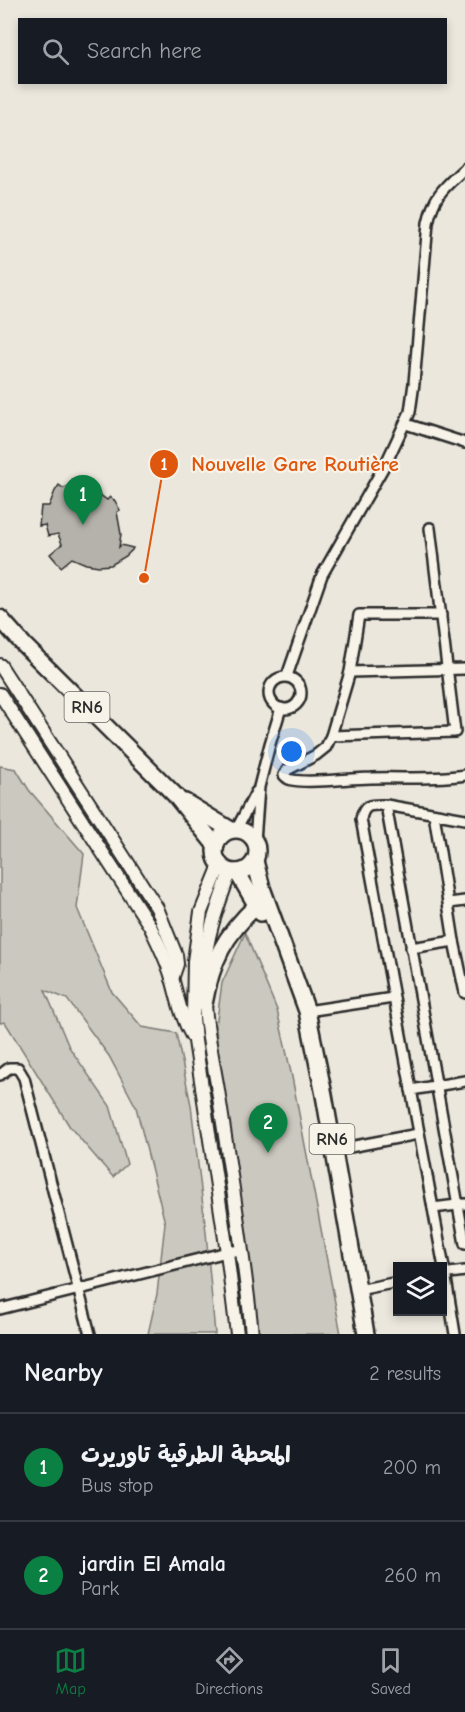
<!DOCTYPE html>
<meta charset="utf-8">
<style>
:root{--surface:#171b24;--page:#20242c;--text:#f1f3f6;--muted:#9ea1a6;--line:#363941;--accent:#0b8043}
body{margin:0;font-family:"Comic Neue","Playpen Sans Arabic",sans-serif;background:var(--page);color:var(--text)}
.controls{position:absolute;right:18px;bottom:18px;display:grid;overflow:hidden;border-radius:0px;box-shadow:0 3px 9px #0003}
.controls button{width:54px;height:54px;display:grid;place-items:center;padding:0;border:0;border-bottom:2px solid var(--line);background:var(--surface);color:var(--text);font:30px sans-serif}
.you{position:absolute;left:292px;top:752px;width:21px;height:21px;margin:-15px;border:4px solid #fff;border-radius:50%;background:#1a73e8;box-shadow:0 0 0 9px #1a73e833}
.badge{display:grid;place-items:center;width:39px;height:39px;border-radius:50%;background:var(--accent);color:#fff;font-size:20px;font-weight:700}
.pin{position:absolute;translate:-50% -50px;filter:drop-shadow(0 2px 3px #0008)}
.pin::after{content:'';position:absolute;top:32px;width:21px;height:18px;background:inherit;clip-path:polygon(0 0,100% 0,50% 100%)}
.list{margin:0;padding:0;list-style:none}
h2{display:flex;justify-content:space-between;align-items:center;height:78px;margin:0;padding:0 24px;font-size:26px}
h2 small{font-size:20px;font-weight:400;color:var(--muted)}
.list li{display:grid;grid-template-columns:39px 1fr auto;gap:18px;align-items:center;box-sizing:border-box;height:108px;padding:0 24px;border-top:2px solid var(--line)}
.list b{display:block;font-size:22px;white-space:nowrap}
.list p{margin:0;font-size:20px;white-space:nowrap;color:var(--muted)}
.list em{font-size:20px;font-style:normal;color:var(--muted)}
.icon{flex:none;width:33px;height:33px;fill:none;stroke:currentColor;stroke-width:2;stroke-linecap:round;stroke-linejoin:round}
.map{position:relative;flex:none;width:465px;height:1334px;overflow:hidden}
.search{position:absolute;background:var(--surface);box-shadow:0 3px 9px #0003;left:18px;right:18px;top:18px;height:66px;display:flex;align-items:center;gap:15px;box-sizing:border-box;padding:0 21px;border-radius:0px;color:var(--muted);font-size:22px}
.sheet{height:294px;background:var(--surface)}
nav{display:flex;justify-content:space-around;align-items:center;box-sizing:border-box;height:84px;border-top:2px solid var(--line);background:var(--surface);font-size:16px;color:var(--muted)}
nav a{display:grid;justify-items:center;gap:3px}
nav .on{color:var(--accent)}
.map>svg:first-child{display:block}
.green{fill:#cbc8bf;stroke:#7b7a75;stroke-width:1.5}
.building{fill:#b5b2ab;stroke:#2b2b2b;stroke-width:1.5}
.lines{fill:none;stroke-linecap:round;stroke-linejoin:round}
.minor-casing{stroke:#2b2b2b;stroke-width:14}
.tertiary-casing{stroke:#2b2b2b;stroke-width:16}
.primary-casing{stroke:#2b2b2b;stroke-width:20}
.minor{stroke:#f7f3e8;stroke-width:9}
.tertiary{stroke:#f7f3e8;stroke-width:12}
.primary{stroke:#f7f3e8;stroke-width:15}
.labels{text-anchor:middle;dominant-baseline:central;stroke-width:4.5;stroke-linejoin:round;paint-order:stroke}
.shield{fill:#f7f3e8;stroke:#686764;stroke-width:1.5}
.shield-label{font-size:18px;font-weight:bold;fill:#2b2b2b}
.leader{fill:none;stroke:#df570e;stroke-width:2}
.callout-dot{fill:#df570e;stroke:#f7f3e8;stroke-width:2}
.mark-label{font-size:18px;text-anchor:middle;font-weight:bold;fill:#fff}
.callout-label{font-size:21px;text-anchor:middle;font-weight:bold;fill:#df570e;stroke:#f7f3e8;stroke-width:4.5;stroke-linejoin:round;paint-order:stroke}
</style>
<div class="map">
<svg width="465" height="1334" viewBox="0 0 465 1334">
<rect width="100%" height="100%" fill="#ebe7dd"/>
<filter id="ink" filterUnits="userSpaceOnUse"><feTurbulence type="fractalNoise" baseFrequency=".0167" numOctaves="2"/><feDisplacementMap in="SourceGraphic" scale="12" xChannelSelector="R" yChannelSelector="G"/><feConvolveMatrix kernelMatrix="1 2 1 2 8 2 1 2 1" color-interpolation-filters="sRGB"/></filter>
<g filter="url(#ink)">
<g class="green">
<polygon points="0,766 16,769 29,790 84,854 77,908 112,992 142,1027 176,1033 191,1105 206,1232 215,1334 148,1334 157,1294 165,1223 136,1107 109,1056 67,999 45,990 69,1047 110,1106 127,1164 113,1177 70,1127 5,1022 0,1023"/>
<polygon points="245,933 277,1010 292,1077 341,1334 254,1334 219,1084 216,1027 222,983"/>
</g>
<polygon class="building" points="59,485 63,488 72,486 73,494 81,492 81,490 87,489 87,492 100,495 107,500 110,497 115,501 120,510 117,512 121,534 119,547 121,545 133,548 132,550 126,556 111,565 99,566 86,564 72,558 61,567 50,554 62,544 58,534 48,536 45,525 39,526 41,506 49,506 55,491"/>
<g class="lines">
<defs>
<g id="minor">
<polyline points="406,424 465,443"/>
<path d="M441,615H359L350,672L331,736L326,747L316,755L287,770L284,775C288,779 287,779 292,780C313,784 349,778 371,778C403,777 434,780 465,775"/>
<polyline points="350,672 465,669"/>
<path d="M287,676L322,575L387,461L410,412L414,383L428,223C434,194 445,187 465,168"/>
<circle cx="285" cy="693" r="16"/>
<polyline points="331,736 455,732 430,528"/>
<polyline points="386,805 465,1244"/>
<polyline points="434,814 454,941 465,993"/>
<polyline points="236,830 256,792"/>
<polyline points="255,841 259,787 270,744 281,708"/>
<polyline points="449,903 465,901"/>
<polyline points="411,948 454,941"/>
<polyline points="307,1011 393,998"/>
<polyline points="0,1075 9,1068 18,1068 24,1078 90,1334"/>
<polyline points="411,1090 465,1081"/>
<polyline points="334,1150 418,1134"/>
<polyline points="433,1208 465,1204"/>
<polyline points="442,1274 465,1271"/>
<polyline points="358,1290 398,1282"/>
<polyline points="0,1309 227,1252 241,1250"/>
<path d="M455,1334L445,1273L361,819C364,803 372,805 386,805L465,819"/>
</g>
<g id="tertiary">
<polyline points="0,665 157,908 176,955 177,964 172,979"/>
<path d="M0,694L150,926C158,943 167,960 172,978C178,999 181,1017 192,1036"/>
<polyline points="220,865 201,912 194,961 193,1018 195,1041 227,1252 237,1334"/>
<path d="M230,872C220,901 207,932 205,964C201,1007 211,1048 218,1090C230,1171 244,1252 252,1334"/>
</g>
<g id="primary">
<polyline points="0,618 24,645 175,795 216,846"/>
<polyline points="185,802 231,830"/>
<circle cx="236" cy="851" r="21"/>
<polyline points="255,861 262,888 307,1011 324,1095 366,1334"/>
<polyline points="237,872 261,913"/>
<path d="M204,1004C212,960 224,936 257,905"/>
</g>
</defs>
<use href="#minor" class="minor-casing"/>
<use href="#tertiary" class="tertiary-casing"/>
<use href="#primary" class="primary-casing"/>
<use href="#minor" class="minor"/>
<use href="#tertiary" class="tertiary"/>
<use href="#primary" class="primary"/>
</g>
</g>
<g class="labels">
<g class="shield">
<rect x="64.5" y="692" width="45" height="30" rx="4.5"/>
<rect x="309.5" y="1124" width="45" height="30" rx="4.5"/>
</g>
<g class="shield-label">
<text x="87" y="707">RN6</text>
<text x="332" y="1139">RN6</text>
</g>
</g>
<path class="leader" d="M144 578L164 464"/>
<g class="callout-dot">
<circle cx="144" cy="578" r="6"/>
<circle cx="164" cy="464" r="15"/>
</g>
<g class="mark-label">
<text x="164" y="470">1</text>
</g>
<g class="callout-label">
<text x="295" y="471">Nouvelle Gare Routière</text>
</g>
</svg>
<div class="controls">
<button><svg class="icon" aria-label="layers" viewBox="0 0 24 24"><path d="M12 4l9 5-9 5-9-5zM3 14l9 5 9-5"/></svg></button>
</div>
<div class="you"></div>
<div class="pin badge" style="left:83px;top:525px">1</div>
<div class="pin badge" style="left:268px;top:1153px">2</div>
<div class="search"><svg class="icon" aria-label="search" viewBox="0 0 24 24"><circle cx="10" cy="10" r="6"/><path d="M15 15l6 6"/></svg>Search here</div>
</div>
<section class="sheet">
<h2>Nearby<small>2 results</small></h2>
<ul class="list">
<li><span class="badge">1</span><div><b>المحطة الطرقية تاوريرت</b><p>Bus stop</p></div><em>200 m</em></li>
<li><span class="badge">2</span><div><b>jardin El Amala</b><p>Park</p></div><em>260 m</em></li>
</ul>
</section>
<nav>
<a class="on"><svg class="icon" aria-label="map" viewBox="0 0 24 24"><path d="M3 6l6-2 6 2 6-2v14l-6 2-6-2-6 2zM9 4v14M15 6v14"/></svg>Map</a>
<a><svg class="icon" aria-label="directions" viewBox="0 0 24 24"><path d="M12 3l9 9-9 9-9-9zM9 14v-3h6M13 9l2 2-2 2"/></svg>Directions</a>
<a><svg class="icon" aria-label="saved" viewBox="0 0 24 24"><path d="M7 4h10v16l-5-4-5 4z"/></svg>Saved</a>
</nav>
